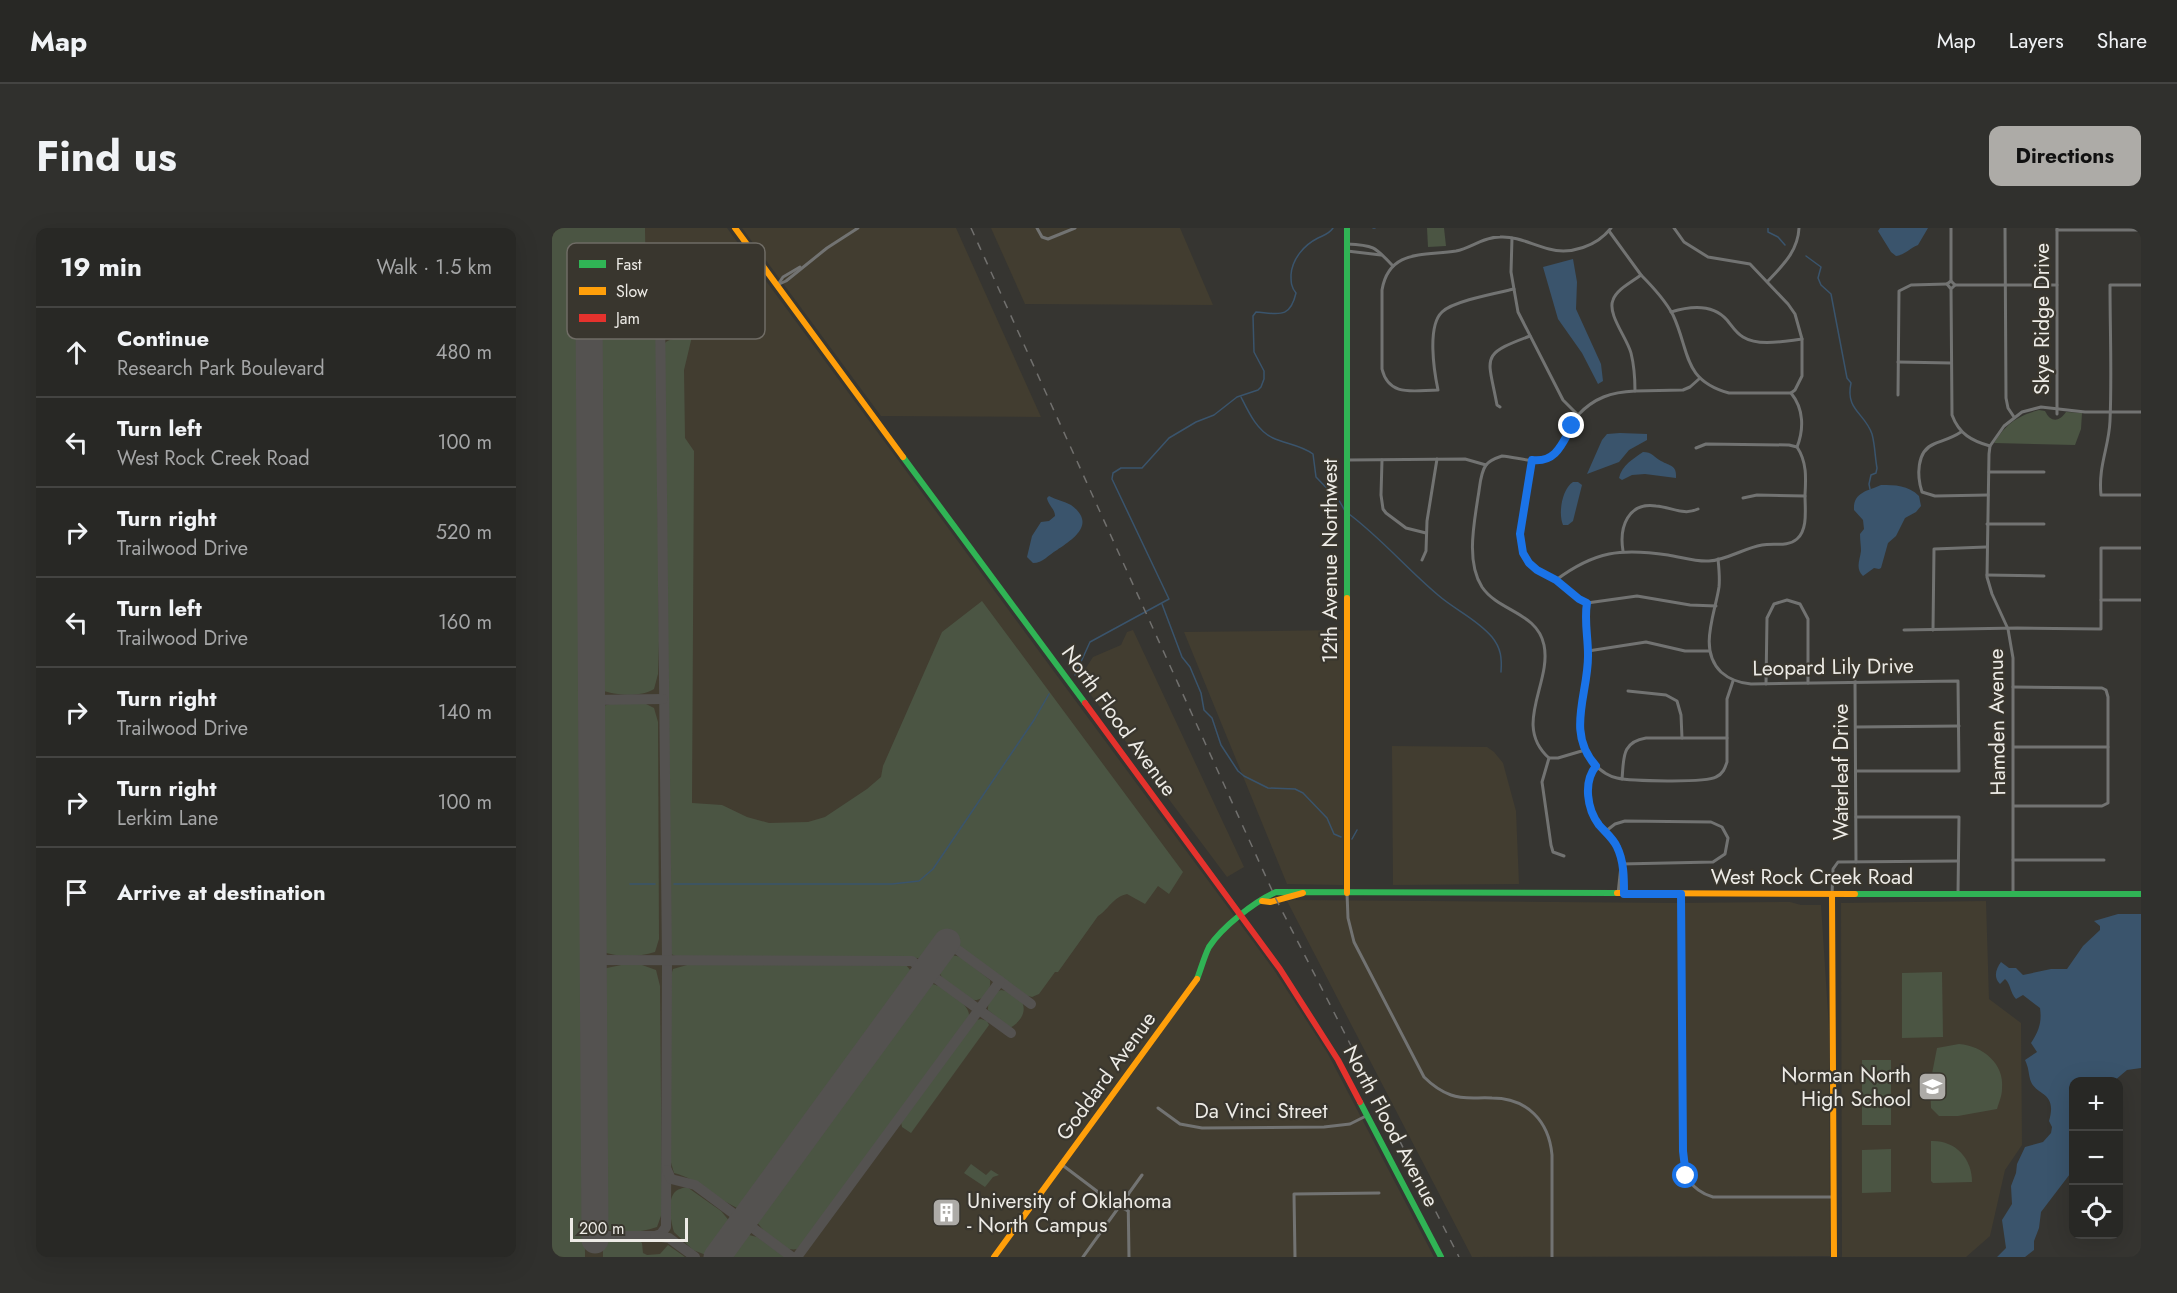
<!DOCTYPE html>
<meta charset="utf-8">
<style>
:root{--surface:#282825;--page:#30302d;--text:#f1f3f6;--muted:#a5a6a7;--line:#444442;--accent:#adaba7}
body{margin:0;font-family:Jost,sans-serif;background:var(--page);color:var(--text)}
.controls{position:absolute;right:18px;bottom:18px;display:grid;overflow:hidden;border-radius:12px;box-shadow:0 6px 24px #0002}
.controls button{width:54px;height:54px;display:grid;place-items:center;padding:0;border:0;border-bottom:2px solid var(--line);background:var(--surface);color:var(--text);font:30px sans-serif}
.scale{position:absolute;left:18px;bottom:15px;width:118px;box-sizing:border-box;padding-left:6px;border:3px solid #edebe6;border-top:0;font-size:16px;line-height:21px;white-space:nowrap;color:#edebe6;-webkit-text-stroke:4px #39362e;paint-order:stroke}
.stop{position:absolute;width:18px;height:18px;margin:-14px;border:4px solid #1a73e8;border-radius:50%;background:#fff}
.stop.end{background:#1a73e8;border-color:#fff;box-shadow:0 2px 6px #0008}
.list{margin:0;padding:0;list-style:none}
h2{display:flex;justify-content:space-between;align-items:center;height:78px;margin:0;padding:0 24px;font-size:26px}
h2 small{font-size:20px;font-weight:400;color:var(--muted)}
.list li{display:grid;grid-template-columns:39px 1fr auto;gap:18px;align-items:center;box-sizing:border-box;height:90px;padding:0 24px;border-top:2px solid var(--line)}
.list b{display:block;font-size:22px;white-space:nowrap}
.list p{margin:0;font-size:20px;white-space:nowrap;color:var(--muted)}
.list em{font-size:20px;font-style:normal;color:var(--muted)}
.icon{flex:none;width:33px;height:33px;fill:none;stroke:currentColor;stroke-width:2;stroke-linecap:round;stroke-linejoin:round}
.map{position:relative;flex:none;width:1589px;height:1029px;overflow:hidden;border-radius:12px}
header{display:flex;align-items:center;gap:36px;box-sizing:border-box;height:84px;padding:0 30px;background:var(--surface);border-bottom:2px solid var(--line)}
header strong{font-size:28px}
nav{display:flex;gap:33px;margin-inline-start:auto;font-size:21px}
.intro{display:flex;align-items:center;justify-content:space-between;box-sizing:border-box;height:144px;padding:0 36px}
h1{margin:0;font-size:42px}
.button{padding:15px 27px;border-radius:12px;background:var(--accent);color:#111;font-size:21px;font-weight:700}
main{display:flex;gap:36px;padding:0 36px}
aside{flex:1;background:var(--surface);border-radius:12px;box-shadow:0 6px 24px #0002}
.map>svg:first-child{display:block}
.built{fill:#423d30}
.green{fill:#4b5543}
.water{fill:#3a546c}
.lines{fill:none;stroke-linecap:round;stroke-linejoin:round}
.stream{stroke:#3a546c;stroke-width:1.5}
.taxiway{stroke:#545250;stroke-width:10}
.runway{stroke:#545250;stroke-width:27}
.street{stroke:#727372;stroke-width:3}
.fast{stroke:#30b455;stroke-width:6}
.slow{stroke:#ff9f0a;stroke-width:6}
.jam{stroke:#e5322d;stroke-width:6}
.rail{stroke:#71706e;stroke-width:1.5;stroke-dasharray:8 8;stroke-linecap:butt}
.route{stroke:#1a73e8;stroke-width:8}
.labels{text-anchor:middle;dominant-baseline:central;stroke-width:4.5;stroke-linejoin:round;paint-order:stroke}
.street-label{font-size:21px;fill:#edebe6;stroke:#39362e}
.poi-label{font-size:21px;fill:#edebe6;stroke:#39362e;text-anchor:end}
.key{fill:#39362e;stroke:#6f6c65;stroke-width:1.5}
.key-label{font-size:16px;fill:#edebe6}
</style>
<header>
<strong>Map</strong>
<nav><a>Map</a><a>Layers</a><a>Share</a></nav>
</header>
<div class="intro"><h1>Find us</h1><a class="button">Directions</a></div>
<main>
<aside>
<h2>19 min<small>Walk · 1.5 km</small></h2>
<ul class="list">
<li><svg class="icon" aria-label="ahead" viewBox="0 0 24 24"><path d="M12 20V5M6 11l6-6 6 6"/></svg><div><b>Continue</b><p>Research Park Boulevard</p></div><em>480 m</em></li>
<li><svg class="icon" aria-label="left" viewBox="0 0 24 24"><path d="M17 20v-9H6M10 6l-5 5 5 5"/></svg><div><b>Turn left</b><p>West Rock Creek Road</p></div><em>100 m</em></li>
<li><svg class="icon" aria-label="right" viewBox="0 0 24 24"><path d="M7 20v-9h11M14 6l5 5-5 5"/></svg><div><b>Turn right</b><p>Trailwood Drive</p></div><em>520 m</em></li>
<li><svg class="icon" aria-label="left" viewBox="0 0 24 24"><path d="M17 20v-9H6M10 6l-5 5 5 5"/></svg><div><b>Turn left</b><p>Trailwood Drive</p></div><em>160 m</em></li>
<li><svg class="icon" aria-label="right" viewBox="0 0 24 24"><path d="M7 20v-9h11M14 6l5 5-5 5"/></svg><div><b>Turn right</b><p>Trailwood Drive</p></div><em>140 m</em></li>
<li><svg class="icon" aria-label="right" viewBox="0 0 24 24"><path d="M7 20v-9h11M14 6l5 5-5 5"/></svg><div><b>Turn right</b><p>Lerkim Lane</p></div><em>100 m</em></li>
<li><svg class="icon" aria-label="arrive" viewBox="0 0 24 24"><path d="M6 21V4h12l-3 4 3 4H6"/></svg><div><b>Arrive at destination</b></div></li>
</ul>
</aside>
<div class="map">
<svg width="1589" height="1029" viewBox="0 0 1589 1029">
<rect width="100%" height="100%" fill="#363531"/>
<g class="built">
<polygon points="0,0 175,0 722,742 776,826 882,1029 0,1029"/>
<polygon points="190,0 404,0 489,189 329,188"/>
<polygon points="439,0 628,0 661,77 473,76"/>
<polygon points="581,402 692,639 675,649 527,451 541,429 569,417 575,404"/>
<polygon points="791,402 791,657 735,656 632,404"/>
<polygon points="840,518 935,519 942,524 951,535 964,583 967,656 841,657"/>
<polygon points="742,672 1126,675 1238,674 1249,677 1269,677 1277,800 1278,1028 920,1029 735,673"/>
<polygon points="1434,673 1437,771 1469,795 1470,917 1453,942 1438,1008 1414,1029 1290,1029 1289,675"/>
</g>
<g class="green">
<path d="M0,0H93L94,62L126,63L136,67L141,74L143,96L132,142L133,210L142,223L140,575L170,577L195,589L217,595L256,594L273,589L315,561L329,549L331,538L390,404L430,373L631,644L617,666L606,658L593,676L575,666C561,669 557,681 546,688L506,744H503L487,766L480,769L473,767L390,706L374,728L367,730L126,729L119,726L116,720L112,116C117,110 124,112 129,107C134,103 134,85 131,79C129,75 127,75 123,74L28,75L33,1029H0Z"/>
<polygon points="875,0 892,0 894,18 876,19"/>
<path d="M87,82L100,86L104,100L107,413L106,446L102,461C87,470 64,467 48,462L46,88L56,83Z"/>
<path d="M1487,182L1493,183C1499,195 1507,194 1514,184L1530,185L1529,201L1523,217L1442,215C1454,196 1465,188 1487,182Z"/>
<path d="M61,475H92L102,480L106,494L107,711L103,724C86,729 66,730 49,723L48,479Z"/>
<path d="M400,727L409,729L438,752C440,763 429,776 418,771L391,751L387,744C390,737 393,731 400,727Z"/>
<path d="M74,736L90,737L104,742L108,758L110,985L105,999C87,1005 69,1006 51,1000L50,741Z"/>
<path d="M160,736L348,737H354L359,743V748L188,981C165,972 147,951 122,945L118,931L116,780L117,754L121,741L135,737Z"/>
<polygon points="1390,744 1391,809 1350,810 1350,745"/>
<path d="M380,756C392,758 418,776 417,788L252,1014L245,1021C230,1025 211,1002 203,992L374,758Z"/>
<path d="M449,762C473,765 481,786 458,800L436,782C435,774 442,764 449,762Z"/>
<polygon points="429,791 435,793 437,797 359,905 350,899 349,894 420,797 424,792"/>
<path d="M1407,816C1431,818 1453,836 1450,861C1450,868 1447,874 1445,881L1406,888H1387L1379,880L1378,856L1385,820Z"/>
<rect x="1310" y="832" width="29" height="65"/>
<path d="M1379,913C1403,912 1420,930 1420,954L1381,955L1379,953Z"/>
<polygon points="1339,921 1339,964 1310,965 1310,922"/>
<polygon points="419,936 434,947 439,942 447,947 441,949 433,959 412,945"/>
<path d="M135,959L169,983L179,995L154,1027L141,1022L122,1004C119,993 115,975 122,965C125,961 131,960 135,959Z"/>
<polygon points="193,1006 205,1009 233,1029 176,1029"/>
<polygon points="51,1012 87,1012 90,1015 91,1025 95,1027 108,1026 116,1017 133,1029 51,1029"/>
</g>
<g class="water">
<path d="M1328,0H1376L1366,17C1358,20 1353,27 1344,28L1339,24L1326,3Z"/>
<polygon points="1021,31 1025,54 1024,81 1049,136 1051,153 1046,156 1030,125 1006,91 991,39"/>
<polygon points="1068,205 1095,206 1095,212 1077,222 1067,234 1035,246 1050,212 1055,206"/>
<path d="M1091,224C1100,224 1102,229 1109,233C1118,238 1125,237 1124,250L1093,246L1080,247L1070,252L1067,250C1070,237 1081,231 1091,224Z"/>
<path d="M1021,254H1026L1030,257L1021,293L1016,297H1011C1006,285 1010,261 1021,254Z"/>
<path d="M1329,257C1343,257 1356,257 1367,268L1369,278L1364,284L1353,290L1344,308L1336,315L1329,340L1327,341L1322,340L1311,348C1303,340 1308,332 1309,323C1309,318 1308,312 1308,306L1312,301L1311,292L1302,282C1301,264 1316,263 1329,257Z"/>
<path d="M497,268C504,272 512,273 519,277C545,296 521,311 505,322C496,327 491,335 481,335L475,329L480,308L489,294L497,293L503,288C503,281 496,277 495,270Z"/>
<path d="M1566,686H1589V840L1575,842L1562,853L1522,854L1521,942L1489,984L1487,1000L1482,1013V1022L1473,1029H1445L1454,1020L1450,992L1460,976L1459,958L1464,945L1465,936L1473,919L1491,914L1499,905L1500,899L1497,893C1506,862 1483,869 1478,851C1476,843 1477,841 1473,832L1485,824L1479,815C1487,803 1490,794 1488,780L1471,767L1464,771C1458,765 1459,756 1453,751L1448,756C1441,749 1444,741 1449,734L1457,740H1464L1471,747L1499,741H1515L1531,718L1548,702V698L1542,693Z"/>
</g>
<g class="lines">
<g class="stream">
<polyline points="821,0 823,0"/>
<polyline points="1216,0 1216,4 1226,9 1233,17"/>
<path d="M1254,28L1269,39L1266,50L1269,57L1279,66L1295,150L1299,155C1293,182 1313,185 1320,206C1323,217 1323,229 1325,240L1324,245L1319,247L1317,256L1318,261"/>
<path d="M689,169C696,183 705,203 721,210C734,216 749,217 761,226L764,249L788,274L793,283"/>
<path d="M797,286C829,310 855,341 886,367C903,382 925,391 940,409C949,420 950,430 949,444"/>
<polyline points="610,376 630,429 638,439 649,465 652,482 660,490 669,517 686,543 692,548 716,560 743,561 751,565 775,590 782,606 789,609"/>
<path d="M523,447L538,414L617,371L560,251L561,245L569,240H590L617,210L644,194L662,187L685,169L706,162L709,159L712,151V143L702,124L701,88L704,84C727,86 738,91 744,65C739,59 739,54 739,47C740,31 752,17 766,10C772,7 777,6 781,0"/>
<polyline points="800,611 805,602"/>
<polyline points="78,656 103,656"/>
<polyline points="122,656 340,656 367,653 381,641 482,492 497,466"/>
</g>
<g class="taxiway">
<polyline points="37,78 108,78 115,733 114,999 109,1006 103,1008 45,1008 43,1006"/>
<polyline points="40,472 111,471"/>
<polyline points="41,732 360,733 459,805"/>
<polyline points="448,753 479,776"/>
<polyline points="115,942 119,951 143,957 240,1029"/>
<polyline points="103,1008 117,1010 143,1029"/>
<polyline points="245,1029 448,753 395,714"/>
</g>
<g class="runway">
<polyline points="37,78 43,1012"/>
<polyline points="165,1029 395,714"/>
</g>
<g class="street">
<polyline points="485,0 490,9 496,11 523,0"/>
<path d="M1122,0L1132,14L1156,29L1198,36L1236,76L1243,86L1250,111V148L1243,162L1239,165C1252,181 1252,201 1245,219"/>
<polyline points="1399,0 1399,53"/>
<polyline points="1453,0 1454,170 1456,180 1462,189"/>
<polyline points="1505,0 1505,186"/>
<polyline points="1505,2 1589,2"/>
<path d="M960,10L959,44L966,84L1011,172L1026,187C1017,202 1009,233 988,233C975,233 962,229 950,228C944,230 937,233 934,237C928,245 928,259 926,269C922,296 914,334 930,359C947,384 985,384 992,417C1000,455 960,497 997,530H1006L1033,522"/>
<path d="M795,16C822,17 823,19 841,38"/>
<polyline points="795,23 829,27"/>
<path d="M1089,47C1101,59 1113,72 1121,87C1138,123 1130,152 1177,165H1239"/>
<path d="M1216,53C1231,37 1246,23 1247,0"/>
<polyline points="227,55 231,49 248,39"/>
<polyline points="225,57 234,53 275,20 306,0"/>
<polyline points="1403,57 1505,57"/>
<path d="M1589,57H1558C1558,102 1560,148 1558,193C1557,219 1546,238 1549,267H1589"/>
<path d="M962,61C945,65 901,73 890,84C875,98 882,143 886,162C863,162 837,170 830,141V62C837,21 872,28 904,23C919,20 931,9 948,9C966,8 980,17 997,21C1019,27 1045,18 1059,0"/>
<path d="M1399,61L1403,57L1399,53L1395,56L1399,61L1400,187C1407,206 1420,213 1438,218"/>
<path d="M1119,84C1138,78 1160,75 1175,92C1180,98 1184,105 1191,109C1207,119 1233,113 1250,111"/>
<polyline points="1346,134 1399,135"/>
<polyline points="1083,163 1131,162 1138,159 1147,151"/>
<polyline points="1346,167 1347,63 1359,57 1395,56"/>
<path d="M948,179L945,177C936,128 927,127 978,108"/>
<path d="M1026,187C1042,170 1059,164 1083,163C1083,150 1082,137 1079,125C1075,110 1055,86 1061,72C1065,61 1080,54 1089,47L1057,3"/>
<path d="M1409,204C1400,210 1392,212 1382,216C1364,223 1365,249 1370,264L1383,268L1436,267"/>
<polyline points="796,232 913,231 934,237"/>
<polyline points="830,232 829,267 831,281 834,285 854,300 874,305"/>
<path d="M980,233L968,306V315L971,325L977,335L985,342L1004,352L1027,371L1035,375C1032,392 1036,409 1036,426C1036,464 1014,505 1044,538C1031,554 1035,581 1047,596C1053,604 1061,610 1065,619C1072,633 1072,650 1072,666"/>
<polyline points="1437,244 1492,244"/>
<polyline points="1191,270 1205,267 1253,268"/>
<polyline points="1435,296 1492,296"/>
<path d="M1071,323C1067,299 1076,274 1104,278C1119,279 1132,288 1146,281"/>
<path d="M1166,331C1167,341 1168,350 1167,359C1163,386 1146,422 1169,444C1178,452 1187,455 1199,456L1406,453L1407,543H1304"/>
<polyline points="870,332 874,323 875,293 885,231"/>
<polyline points="1435,347 1492,348"/>
<path d="M1004,352C1043,323 1069,320 1116,327C1129,329 1144,334 1157,333C1175,332 1192,320 1210,317C1221,315 1236,319 1245,311C1256,301 1253,282 1253,267C1254,250 1255,234 1245,219L1237,217L1154,216L1144,220"/>
<polyline points="1549,372 1589,372"/>
<polyline points="1035,375 1085,368 1138,377 1164,378"/>
<polyline points="1352,402 1465,400 1549,401 1549,320 1589,320"/>
<polyline points="1381,402 1382,321 1434,319"/>
<polyline points="1036,423 1094,414 1133,423 1157,423"/>
<polyline points="1303,453 1304,634"/>
<polyline points="1214,456 1215,390 1222,376 1235,372 1248,376 1256,391 1256,455"/>
<polyline points="1461,459 1550,460 1554,462 1556,469 1556,575 1550,578 1462,578"/>
<polyline points="1076,463 1114,467 1125,473 1129,487 1130,510"/>
<polyline points="1304,499 1407,498"/>
<polyline points="1462,519 1556,519"/>
<polyline points="997,530 990,554 999,617 1001,624 1012,628"/>
<path d="M1044,538C1051,544 1056,548 1065,550C1078,553 1154,555 1164,549C1171,546 1173,540 1175,534V471L1181,453"/>
<path d="M1070,551C1072,531 1069,514 1094,510H1175"/>
<polyline points="1304,589 1407,589 1406,666"/>
<polyline points="1054,603 1063,596 1073,593 1159,594 1170,599 1176,610 1173,626 1161,634 1069,636"/>
<polyline points="1461,632 1552,632"/>
<path d="M795,665L796,690L802,714L872,849C880,857 888,863 899,867C912,872 926,869 940,870C975,870 997,893 1000,927V1029"/>
<polyline points="1461,665 1461,430 1456,401 1440,366 1435,349 1437,226 1438,218 1452,198 1470,184 1489,179 1533,184 1589,184"/>
<polyline points="1066,666 1069,638"/>
<path d="M1129,666L1131,923C1132,946 1137,962 1161,969H1281"/>
<polyline points="1280,666 1281,641 1286,634 1406,633"/>
<polyline points="606,880 628,896 650,900 772,899 798,896 814,888"/>
<polyline points="509,936 558,973 576,983"/>
<polyline points="576,965 577,1029"/>
<polyline points="531,1029 590,947"/>
<polyline points="743,1029 742,966 827,965"/>
</g>
<g class="fast">
<polyline points="795,0 795,370"/>
<polyline points="351,229 533,475"/>
<polyline points="1303,666 1589,666"/>
<path d="M645,751C649,741 652,729 657,719C670,699 702,674 724,664L1065,665"/>
<polyline points="808,874 889,1029"/>
</g>
<g class="slow">
<polyline points="183,0 351,229"/>
<polyline points="795,370 795,665"/>
<polyline points="1065,665 1303,666"/>
<polyline points="1280,666 1282,1029"/>
<polyline points="710,673 718,674 751,665"/>
<polyline points="442,1029 645,751"/>
</g>
<polyline class="jam" points="533,475 728,741 786,832 808,874"/>
<polyline class="rail" points="419,0 724,671 907,1029"/>
</g>
<g class="lines">
<path class="route" d="M1020,198C1010,216 1004,235 980,232L968,306L971,325L977,335L985,342L1004,352L1027,371L1035,375C1032,392 1036,409 1036,426C1037,465 1013,504 1044,538C1031,554 1035,581 1047,597C1053,604 1061,610 1065,619C1072,633 1072,650 1072,666H1129L1131,923L1134,948"/>
</g>
<defs>
<symbol id="school-square" viewBox="-11 -11 22 22"><rect x="-9" y="-9" width="18" height="18" rx="4" fill="#adaba7" stroke="#39362e"/><path d="M0-5L7-2L0 1L-7-2ZM-4 1L0 2.5L4 1V4Q0 6-4 4Z" fill="#fff"/></symbol>
<symbol id="building-square" viewBox="-11 -11 22 22"><rect x="-9" y="-9" width="18" height="18" rx="4" fill="#adaba7" stroke="#39362e"/><path d="M-4-6H4V6H1V3H-1V6H-4ZM-2.5-4.3h1.7v1.8h-1.7ZM.8-4.3h1.7v1.8H.8ZM-2.5-1h1.7V.8h-1.7ZM.8-1h1.7V.8H.8Z" fill="#fff"/></symbol>
</defs>
<g fill-rule="evenodd">
<use href="#school-square" x="1364" y="842" width="33" height="33"/>
<use href="#building-square" x="378" y="968" width="33" height="33"/>
</g>
<g class="labels">
<g class="street-label">
<text transform="translate(1490 91) rotate(-90)">Skye Ridge Drive</text>
<text transform="translate(778 333) rotate(-90)">12th Avenue Northwest</text>
<text transform="translate(1281 439) rotate(-1)">Leopard Lily Drive</text>
<text transform="translate(567 493) rotate(54)">North Flood Avenue</text>
<text transform="translate(1445 494) rotate(-91)">Hamden Avenue</text>
<text transform="translate(1289 544) rotate(-90)">Waterleaf Drive</text>
<text x="1260" y="649">West Rock Creek Road</text>
<text transform="translate(554 848) rotate(-54)">Goddard Avenue</text>
<text x="709" y="883">Da Vinci Street</text>
<text transform="translate(839 898) rotate(62)">North Flood Avenue</text>
</g>
<g class="poi-label">
<text x="1359" y="847">Norman North<tspan x="1359" dy="24">High School</tspan></text>
<text x="415" y="973" text-anchor="start">University of Oklahoma<tspan x="415" dy="24">- North Campus</tspan></text>
</g>
</g>
<rect x="15" y="15" width="198" height="96" rx="9" class="key"/>
<rect x="27" y="32" width="27" height="8" fill="#30b455"/>
<rect x="27" y="59" width="27" height="8" fill="#ff9f0a"/>
<rect x="27" y="86" width="27" height="8" fill="#e5322d"/>
<g class="key-label">
<text x="64" y="42">Fast</text>
<text x="64" y="69">Slow</text>
<text x="64" y="96">Jam</text>
</g>
</svg>
<div class="controls">
<button>+</button>
<button>−</button>
<button><svg class="icon" aria-label="locate" viewBox="0 0 24 24"><circle cx="12" cy="12" r="6"/><path d="M12 2v4M12 18v4M2 12h4M18 12h4"/></svg></button>
</div>
<div class="scale">200 m</div>
<div class="stop" style="left:1134px;top:948px"></div>
<div class="stop end" style="left:1020px;top:198px"></div>
</div>
</main>
